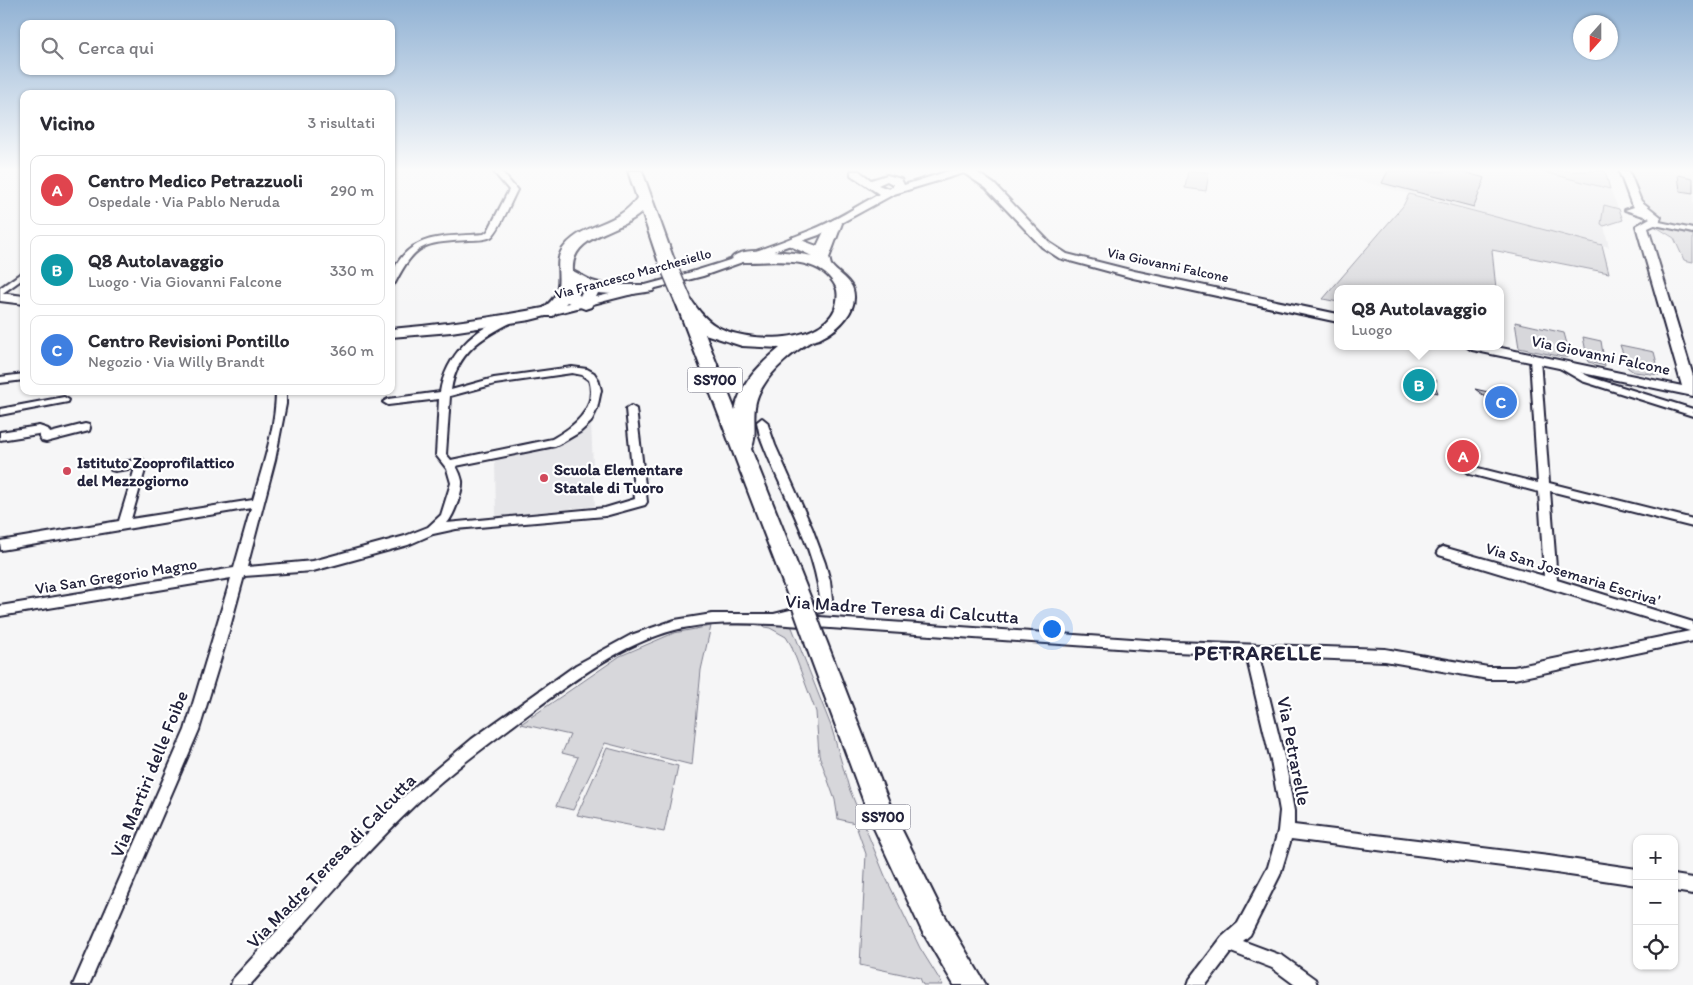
<!DOCTYPE html>
<html lang="it">
<meta charset="utf-8">
<style>
:root{--surface:#fff;--page:#f7f7f7;--text:#2b2b33;--muted:#7c7c81;--line:#e1e1e2;--accent:#d1495b}
body{margin:0;font-family:Itim,sans-serif;background:var(--page);color:var(--text)}
.controls{position:absolute;right:15px;bottom:15px;display:grid;overflow:hidden;border-radius:10px;box-shadow:0 1px 4px #0004}
.controls button{width:45px;height:45px;display:grid;place-items:center;padding:0;border:0;border-bottom:1px solid var(--line);background:var(--surface);color:var(--text);font:25px sans-serif}
.compass{position:absolute;left:1573px;top:15px;width:45px;height:45px;border-radius:50%;background:var(--surface);box-shadow:0 1px 4px #0004;rotate:201deg}
.you{position:absolute;left:1051px;top:628px;width:18px;height:18px;margin:-12px;border:4px solid #fff;border-radius:50%;background:#1a73e8;box-shadow:0 0 0 8px #1a73e833}
.badge{display:grid;place-items:center;width:32px;height:32px;border-radius:50%;background:var(--accent);color:#fff;font-size:16px;font-weight:700}
.pin{position:absolute;translate:-50% -50%;border:2px solid #fff;box-shadow:0 1px 5px #0006}
.popup{position:absolute;left:1334px;top:285px;width:170px;height:65px;box-sizing:border-box;display:grid;place-content:center;border-radius:10px;background:var(--surface);filter:drop-shadow(0 1px 4px #0005);font-size:16px;white-space:nowrap;color:var(--muted)}
.popup b{font-size:19px;color:var(--text)}
.popup::after{content:'';position:absolute;left:50%;top:100%;margin-left:-10px;border:10px solid transparent;border-top-color:var(--surface)}
.list{margin:0;padding:0;list-style:none}
h2{display:flex;justify-content:space-between;align-items:center;height:65px;margin:0;padding:0 20px;font-size:21px}
h2 small{font-size:16px;font-weight:400;color:var(--muted)}
.list li{display:grid;grid-template-columns:32px 1fr auto;gap:15px;align-items:center;box-sizing:border-box;height:70px;margin:0 10px 10px;padding:0 10px;border:1px solid var(--line);border-radius:10px}
.list b{display:block;font-size:19px;white-space:nowrap}
.list p{margin:0;font-size:16px;white-space:nowrap;color:var(--muted)}
.list em{font-size:16px;font-style:normal;color:var(--muted)}
.icon{flex:none;width:28px;height:28px;fill:none;stroke:currentColor;stroke-width:2;stroke-linecap:round;stroke-linejoin:round}
.map{position:relative;flex:none;width:1693px;height:985px;overflow:hidden}
.search{position:absolute;background:var(--surface);box-shadow:0 1px 4px #0004;left:20px;top:20px;width:375px;height:55px;display:flex;align-items:center;gap:12px;box-sizing:border-box;padding:0 18px;border-radius:10px;color:var(--muted);font-size:19px}
.panel{position:absolute;background:var(--surface);box-shadow:0 1px 4px #0004;left:20px;top:90px;width:375px;height:305px;border-radius:10px}
.map>svg:first-child{display:block}
.built{fill:#e6e6e9}
.green{fill:#d7d7db;stroke:#7c7c8b}
.building{fill:#c2c2c9;stroke:#22223b}
.lines{fill:none;stroke-linecap:round;stroke-linejoin:round}
.street-casing{stroke:#22223b;stroke-width:4}
.secondary-casing{stroke:#22223b;stroke-width:4}
.highway-casing{stroke:#22223b;stroke-width:4}
.street{fill:#fff;fill-rule:evenodd}
.secondary{fill:#fff;fill-rule:evenodd}
.highway{fill:#fff;fill-rule:evenodd}
.highway-bridge-far1-casing{stroke:#22223b;stroke-width:19;stroke-linecap:butt}
.highway-bridge-casing{stroke:#22223b;stroke-width:24;stroke-linecap:butt}
.highway-bridge-far1{stroke:#fff;stroke-width:16}
.highway-bridge{stroke:#fff;stroke-width:20}
.poi-dot{fill:#d1495b;stroke:#fff;stroke-width:2}
.labels{text-anchor:middle;dominant-baseline:central;stroke-width:4.5;stroke-linejoin:round;paint-order:stroke}
.far-street-label{font-size:14px;fill:#22223b;stroke:#fff}
.shield{fill:#fff;stroke:#646476;stroke-width:1}
.shield-label{font-size:15px;font-weight:bold;fill:#22223b}
.street-label{font-size:16px;fill:#22223b;stroke:#fff}
.poi-label{font-size:16px;font-weight:bold;fill:#22223b;stroke:#fff;text-anchor:start}
.near-street-label{font-size:19px;fill:#22223b;stroke:#fff}
.district-label{font-size:21px;font-weight:bold;letter-spacing:1px;fill:#22223b;stroke:#fff}
</style>
<div class="map">
<svg width="1693" height="985" viewBox="0 0 1693 985">
<rect width="100%" height="100%" fill="#f6f6f7"/>
<filter id="ink" filterUnits="userSpaceOnUse"><feTurbulence type="fractalNoise" baseFrequency=".02" numOctaves="2"/><feDisplacementMap in="SourceGraphic" scale="10" xChannelSelector="R" yChannelSelector="G"/><feConvolveMatrix kernelMatrix="1 2 1 2 8 2 1 2 1" color-interpolation-filters="sRGB"/></filter>
<g filter="url(#ink)">
<g class="built">
<polygon points="1332,171 1540,171 1610,189 1623,220 1604,226 1609,247 1331,173"/>
<polygon points="1632,171 1693,171 1693,235 1653,225 1659,224 1661,216 1643,204"/>
<polygon points="591,424 595,506 496,517 495,460 500,456 554,446 572,437"/>
</g>
<g class="green">
<polygon points="1188,171 1209,172 1206,191 1185,188"/>
<polygon points="1540,171 1605,171 1610,189"/>
<polygon points="1409,194 1602,245 1609,273 1492,250 1496,289 1338,289 1338,302 1323,299 1403,206"/>
<polygon points="1604,205 1619,209 1623,220 1604,226 1601,224"/>
<polygon points="1653,225 1693,235 1693,262 1684,260 1674,238"/>
<polygon points="1515,322 1564,333 1570,355 1568,357 1563,357 1519,348"/>
<polygon points="1583,337 1601,341 1605,366 1588,362"/>
<polygon points="1620,345 1654,352 1660,375 1634,372 1628,368"/>
<polygon points="729,621 791,625 831,726 849,788 885,876 920,948 943,985 923,985 920,978 860,965 866,854 855,823 838,819 835,800 819,755 816,712 791,645 786,637 770,628"/>
<polygon points="711,626 701,670 692,765 605,743 573,810 556,806 578,757 562,753 570,735 521,724 620,656 674,633"/>
<polygon points="607,748 678,766 664,832 577,815"/>
</g>
<g class="building">
<polygon points="1388,171 1460,171 1485,178 1474,207 1382,183"/>
<polygon points="1678,175 1693,178 1693,193 1680,191"/>
<polygon points="1425,374 1437,381 1434,383 1438,393 1430,391 1430,395 1405,389 1407,377"/>
<polygon points="1475,389 1510,397 1510,409 1498,406"/>
</g>
<g class="lines">
<defs>
<g id="street">
<path d="M493,171H501L517,190C511,201 500,230 491,237C485,240 475,240 468,240C425,243 416,242 395,283L391,286C391,274 394,267 401,258C421,232 455,237 484,234L488,231L509,190Z"/>
<polygon points="1650,220 1693,229 1693,233 1650,224"/>
<polygon points="24,271 24,278 0,295 0,288"/>
<path d="M509,317L514,320L512,322C481,338 457,352 451,390L494,378L572,367L587,369L594,373L598,379L601,390L597,409L591,422L580,432L563,442L555,446L456,466C459,471 461,476 462,481C463,490 454,516 447,523L605,508L635,499L626,409L631,406L636,409L647,502L645,505L605,516L456,529L433,534L408,545L313,571L244,576L227,638L199,730L89,985H73L185,730L231,578L0,616V606L234,568L251,508L1,550L0,541L119,521L135,468L115,471L111,470L110,467L115,463L142,459L147,463L131,519L253,500C263,465 276,427 276,391H286V404L275,460L247,567L313,561L405,536L428,527L441,515L451,483L447,469L436,455L439,399L388,405L383,402L388,399L440,392C446,356 474,327 509,317ZM572,373L582,375L589,380C598,408 574,427 552,439L451,460L446,454L450,396L495,384Z"/>
<path d="M1535,356L1540,359L1549,483L1693,519V527L1550,491L1557,580L1693,622V641L1514,679H1488L1385,661L1259,656L1285,761L1294,811V825L1549,856L1637,869V885L1549,872L1291,839L1280,875L1250,935L1243,941L1283,956L1315,979L1317,985H1295L1272,968L1231,952L1206,985H1188L1190,979L1222,937L1238,923L1268,867L1278,831L1280,811L1271,761L1246,655L1175,652L773,624C740,623 707,622 675,630C622,644 577,678 534,710C494,740 453,769 416,804C357,860 305,924 250,985H231L233,979L350,851L405,795L472,739L576,665L631,635L675,620L712,614H774L814,604L820,598C813,540 780,491 760,436L757,422L762,418L767,422L775,445L812,528L825,563L830,581L832,600L830,604L822,612L805,616L1175,642L1385,649L1488,667H1514L1690,631L1439,555L1437,552L1439,549L1443,547L1544,576L1539,492L1470,474L1465,470L1470,466L1538,483L1530,359Z"/>
<polygon points="1561,362 1590,377 1693,409 1693,416 1582,381 1558,367 1556,365"/>
<polygon points="24,374 24,380 0,383 0,377"/>
<polygon points="64,397 69,400 68,402 0,415 0,409"/>
<polygon points="85,424 89,425 90,428 89,431 46,442 42,441 38,434 0,440 0,432 39,426 48,429 50,433"/>
<polygon points="1674,875 1693,878 1693,894 1674,891"/>
</g>
<g id="secondary">
<path d="M851,171H859L871,180L887,175L901,179L904,185L949,171H975L994,184L1050,243L1067,254L1134,271L1338,314V322L1133,278L1059,258L1042,247L986,188L964,173L894,194L819,235L703,276L530,320L451,332L391,337V329C532,317 678,284 809,231C834,222 857,206 879,194L851,175ZM887,181L894,185L889,189L878,185Z"/>
<polygon points="1619,171 1629,171 1641,201 1661,217 1659,223 1648,228 1693,376 1693,396 1472,350 1466,346 1492,346 1682,386 1636,226 1650,218 1625,210 1634,207 1631,203"/>
<polygon points="0,293 24,296 24,304 0,301"/>
</g>
<g id="highway">
<path d="M628,171H642L674,260L666,265L658,260L642,212C621,233 570,234 573,271L592,281L606,285H653L655,288L653,291L626,295L598,293L591,307L585,309L567,302L553,316H541L539,313C544,306 553,302 556,293C563,277 552,260 565,246C585,222 618,226 637,198ZM574,285L582,292L580,296L574,289Z"/>
<path d="M835,219L842,223L829,258C830,260 830,263 831,265C837,273 847,277 852,287C861,309 838,330 821,338C818,340 813,340 810,342C793,352 773,369 763,386C747,409 760,433 751,449L813,604L810,610L802,613L794,610L791,604L675,300L683,295L689,297C696,307 704,319 716,326C745,343 819,345 835,309C837,303 839,294 836,287C815,244 741,271 732,258C742,245 797,253 812,256L788,245L785,242L793,237L817,246L828,223ZM705,334L742,346L780,348C760,364 740,384 735,410Z"/>
<polygon points="815,630 823,633 826,640 892,810 942,911 986,985 954,985 922,931 872,824 804,640 807,633"/>
</g>
</defs>
<use href="#street" class="street-casing"/>
<use href="#secondary" class="secondary-casing"/>
<use href="#highway" class="highway-casing"/>
<use href="#street" class="street"/>
<use href="#secondary" class="secondary"/>
<use href="#highway" class="highway"/>
<defs>
<polyline id="highway-bridge-far1" points="666,260 683,300"/>
<polyline id="highway-bridge" points="802,604 815,640"/>
</defs>
<use href="#highway-bridge-far1" class="highway-bridge-far1-casing"/>
<use href="#highway-bridge" class="highway-bridge-casing"/>
<use href="#highway-bridge-far1" class="highway-bridge-far1"/>
<use href="#highway-bridge" class="highway-bridge"/>
</g>
</g>
<linearGradient id="sky" x2="0" y2="1"><stop stop-color="#91b2d4"/><stop offset="0.55" stop-color="#fbfbfb"/><stop offset="1" stop-color="#fbfbfb" stop-opacity="0"/></linearGradient>
<rect width="1693" height="309" fill="url(#sky)"/>
<g class="poi-dot">
<circle cx="67" cy="471" r="5"/>
<circle cx="544" cy="478" r="5"/>
</g>
<g class="labels">
<g class="far-street-label">
<text transform="translate(1168 265) rotate(12)">Via Giovanni Falcone</text>
<text transform="translate(633 274) rotate(-15)">Via Francesco Marchesiello</text>
</g>
<g class="shield">
<rect x="687.5" y="367.5" width="55" height="25" rx="4"/>
<rect x="855.5" y="804.5" width="55" height="25" rx="4"/>
</g>
<g class="shield-label">
<text x="715" y="380">SS700</text>
<text x="883" y="817">SS700</text>
</g>
<g class="street-label">
<text transform="translate(1601 355) rotate(12)">Via Giovanni Falcone</text>
<text transform="translate(1573 574) rotate(17)">Via San Josemaria Escriva'</text>
<text transform="translate(116 576) rotate(-9)">Via San Gregorio Magno</text>
</g>
<g class="poi-label">
<text x="77" y="462">Istituto Zooprofilattico<tspan x="77" dy="18">del Mezzogiorno</tspan></text>
<text x="554" y="469">Scuola Elementare<tspan x="554" dy="18">Statale di Tuoro</tspan></text>
</g>
<g class="near-street-label">
<text transform="translate(902 609) rotate(4)">Via Madre Teresa di Calcutta</text>
<text transform="translate(1294 751) rotate(79)">Via Petrarelle</text>
<text transform="translate(149 774) rotate(-68)">Via Martiri delle Foibe</text>
<text transform="translate(331 861) rotate(-46)">Via Madre Teresa di Calcutta</text>
</g>
<g class="district-label">
<text x="1258" y="652">PETRARELLE</text>
</g>
</g>
</svg>
<div class="controls">
<button>+</button>
<button>−</button>
<button><svg class="icon" aria-label="locate" viewBox="0 0 24 24"><circle cx="12" cy="12" r="6"/><path d="M12 2v4M12 18v4M2 12h4M18 12h4"/></svg></button>
</div>
<svg class="compass" viewBox="-18 -18 36 36"><path d="M0-13l5 13h-10z" fill="#e53935"/><path d="M0 13l5-13h-10z" fill="#7c7c81"/></svg>
<div class="you"></div>
<div class="pin badge" style="left:1463px;top:456px;background:#e0444e">A</div>
<div class="pin badge" style="left:1419px;top:385px;background:#0f9aa8">B</div>
<div class="popup"><b>Q8 Autolavaggio</b>Luogo</div>
<div class="pin badge" style="left:1501px;top:402px;background:#3f7fe0">C</div>
<div class="search"><svg class="icon" aria-label="search" viewBox="0 0 24 24"><circle cx="10" cy="10" r="6"/><path d="M15 15l6 6"/></svg>Cerca qui</div>
<section class="panel">
<h2>Vicino<small>3 risultati</small></h2>
<ul class="list">
<li><span class="badge" style="background:#e0444e">A</span><div><b>Centro Medico Petrazzuoli</b><p>Ospedale · Via Pablo Neruda</p></div><em>290 m</em></li>
<li><span class="badge" style="background:#0f9aa8">B</span><div><b>Q8 Autolavaggio</b><p>Luogo · Via Giovanni Falcone</p></div><em>330 m</em></li>
<li><span class="badge" style="background:#3f7fe0">C</span><div><b>Centro Revisioni Pontillo</b><p>Negozio · Via Willy Brandt</p></div><em>360 m</em></li>
</ul>
</section>
</div>
